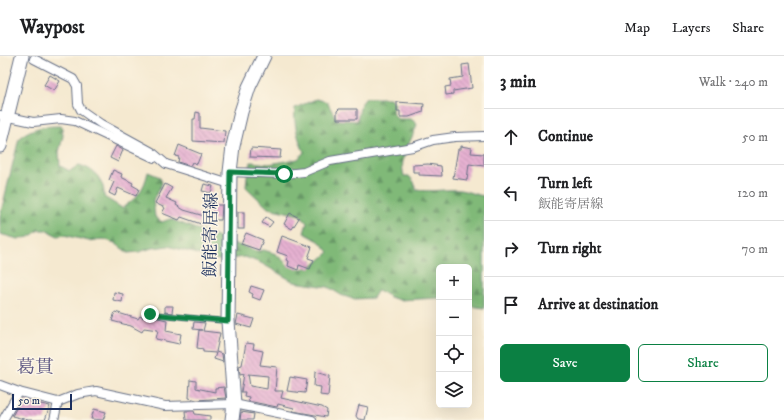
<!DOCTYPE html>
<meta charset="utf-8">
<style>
:root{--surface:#fff;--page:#f2f2f2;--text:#202124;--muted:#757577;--line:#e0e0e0;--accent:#0b8043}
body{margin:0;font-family:"IM FELL DW Pica","Noto Serif JP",serif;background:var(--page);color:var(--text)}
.controls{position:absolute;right:12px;bottom:12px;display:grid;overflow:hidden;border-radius:6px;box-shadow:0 4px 16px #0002}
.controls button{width:36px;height:36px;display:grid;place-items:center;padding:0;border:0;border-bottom:1px solid var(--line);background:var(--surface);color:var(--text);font:20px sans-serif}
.scale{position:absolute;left:12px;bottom:10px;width:60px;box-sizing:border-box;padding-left:4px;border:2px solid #1b2f5e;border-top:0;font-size:11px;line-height:14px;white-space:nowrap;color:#1b2f5e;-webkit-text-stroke:3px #fcf5e5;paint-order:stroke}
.stop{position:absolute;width:12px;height:12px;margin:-9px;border:3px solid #0b8043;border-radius:50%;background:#fff}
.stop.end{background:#0b8043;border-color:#fff;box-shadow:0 1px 4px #0008}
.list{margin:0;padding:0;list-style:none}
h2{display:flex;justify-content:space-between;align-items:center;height:52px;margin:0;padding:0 16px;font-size:17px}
h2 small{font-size:13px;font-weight:400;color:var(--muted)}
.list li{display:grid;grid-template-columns:26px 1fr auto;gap:12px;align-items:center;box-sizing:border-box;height:56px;padding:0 16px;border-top:1px solid var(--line)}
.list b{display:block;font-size:15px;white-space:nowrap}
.list p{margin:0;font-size:13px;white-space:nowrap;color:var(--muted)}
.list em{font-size:13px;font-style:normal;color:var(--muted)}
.actions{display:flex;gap:8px;padding:12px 16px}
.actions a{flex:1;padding:9px 0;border:1px solid var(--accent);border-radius:6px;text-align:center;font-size:14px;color:var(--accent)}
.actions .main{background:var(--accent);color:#fff}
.icon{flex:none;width:22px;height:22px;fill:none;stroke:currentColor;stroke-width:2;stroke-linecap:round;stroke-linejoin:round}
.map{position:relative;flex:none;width:484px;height:364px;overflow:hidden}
header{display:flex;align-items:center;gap:24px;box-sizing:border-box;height:56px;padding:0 20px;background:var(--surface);border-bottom:1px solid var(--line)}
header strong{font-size:19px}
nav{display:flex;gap:22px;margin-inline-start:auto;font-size:14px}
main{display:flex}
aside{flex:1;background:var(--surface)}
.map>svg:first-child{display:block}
.forest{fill:url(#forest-firs);stroke:#4e746b}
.building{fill:url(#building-back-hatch);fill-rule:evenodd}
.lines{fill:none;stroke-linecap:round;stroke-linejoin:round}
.lane-casing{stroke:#677086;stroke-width:6}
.street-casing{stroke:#677086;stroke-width:10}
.primary-casing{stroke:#677086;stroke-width:15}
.lane{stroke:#fff;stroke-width:4}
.street{stroke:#fff;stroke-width:8}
.primary{stroke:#fff;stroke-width:13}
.route{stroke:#0b8043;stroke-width:5}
.labels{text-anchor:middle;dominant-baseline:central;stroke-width:3;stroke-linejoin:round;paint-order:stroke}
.street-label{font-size:17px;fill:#1b2f5e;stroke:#fcf5e5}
.quarter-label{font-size:19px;fill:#625c86;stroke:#fcf5e5}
</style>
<header>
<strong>Waypost</strong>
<nav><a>Map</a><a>Layers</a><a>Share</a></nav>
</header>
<main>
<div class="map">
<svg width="484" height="364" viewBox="0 0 484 364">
<defs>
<pattern id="forest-firs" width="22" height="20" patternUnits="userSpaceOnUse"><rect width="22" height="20" fill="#80b978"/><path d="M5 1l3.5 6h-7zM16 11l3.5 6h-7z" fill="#689766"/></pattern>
<pattern id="building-back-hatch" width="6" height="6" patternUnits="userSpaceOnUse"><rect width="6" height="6" fill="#e6b1d1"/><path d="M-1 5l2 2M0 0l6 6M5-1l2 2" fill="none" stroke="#ba90ad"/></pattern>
</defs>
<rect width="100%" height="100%" fill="#fcf5e5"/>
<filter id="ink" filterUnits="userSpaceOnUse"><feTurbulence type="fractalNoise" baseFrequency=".025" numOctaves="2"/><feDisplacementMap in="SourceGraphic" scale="8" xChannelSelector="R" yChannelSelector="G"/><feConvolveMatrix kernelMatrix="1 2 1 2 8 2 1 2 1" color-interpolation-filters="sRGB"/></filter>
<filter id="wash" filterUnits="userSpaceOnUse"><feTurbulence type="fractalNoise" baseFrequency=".012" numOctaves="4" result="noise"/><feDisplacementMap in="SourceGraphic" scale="16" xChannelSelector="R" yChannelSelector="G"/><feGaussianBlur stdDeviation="0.9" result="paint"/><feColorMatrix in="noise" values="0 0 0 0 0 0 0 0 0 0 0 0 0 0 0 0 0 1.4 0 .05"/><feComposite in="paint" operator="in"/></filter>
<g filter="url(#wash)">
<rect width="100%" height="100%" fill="#f5e9d0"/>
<path class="forest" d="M366,42H390L395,48L392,55L397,63H411L417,68C412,86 398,100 404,120H409L414,126L416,134C431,136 445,133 460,134C468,135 475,139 484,140V252L469,250V211H439V242L399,244L390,241L378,234L373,242L353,243L341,239L328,231L294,226L261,207L245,201L219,204L168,190L152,192L139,196L128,197L115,187L103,183L89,185L64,179L58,180L46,174H39L29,181L18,183L0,178V160L19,82C32,71 45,70 62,70L63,80L59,96L60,110L70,115L79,109C94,113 105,124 104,141L122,152C137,142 144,134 148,116L160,121L162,127L153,144L155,161L162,166L170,163L238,189L257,195L264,194L276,198L289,210L302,213L314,209L329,196L319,185L304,177L307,167L300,159L268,152L246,131L247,120L251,106L269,108L298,103L304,96C298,83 293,66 295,52L316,43L327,46L337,64L357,65L361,48Z"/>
<g id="blocks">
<g class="building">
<polygon points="469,8 472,32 453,35 453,38 446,39 445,31 451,30 450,23 463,21 462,9"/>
<polygon points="50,19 60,25 54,35 44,29"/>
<polygon points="397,46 424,48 423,56 409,61 400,61 400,55 397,55"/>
<polygon points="339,53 357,53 357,63 337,63 337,55"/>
<polygon points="196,56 200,57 200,72 225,75 224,87 193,85 193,63 195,63"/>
<polygon points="179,89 201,98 197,108 192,106 190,110 178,106 179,101 175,100"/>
<polygon points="116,90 123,94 118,106 110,102"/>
<polygon points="461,90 472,92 471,97 484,98 484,110 469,108 467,124 453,122 458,93 461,93"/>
<polygon points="251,92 281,94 280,102 250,101"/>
<polygon points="428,108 441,110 442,120 419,119 419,116 413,116 413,109"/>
<polygon points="113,114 122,118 121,121 133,127 132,129 139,133 136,140 118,132 115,140 109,137 114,126 109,124"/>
<polygon points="165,128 172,132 166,142 177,147 176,149 184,154 204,160 201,168 181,161 179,164 162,157 165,152 155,147"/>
<polygon points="204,128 213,130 211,137 202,135"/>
<polygon points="208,149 222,149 221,164 207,164"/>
<rect x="238" y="156" width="6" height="17"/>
<polygon points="290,157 299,162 292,173 284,168"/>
<polygon points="266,161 273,166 269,171 262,167"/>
<polygon points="246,177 263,184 259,194 241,188"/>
<polygon points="282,180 312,191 308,202 314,204 310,213 299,209 298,214 288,210 289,205 286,204 288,200 277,196"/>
<polygon points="251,230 264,234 260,244 252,241 253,238 249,236"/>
<polygon points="114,236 123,238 122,246 113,244"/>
<polygon points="165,250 173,250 172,257 165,256"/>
<polygon points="115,256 138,263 140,260 143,262 143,259 167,264 166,275 181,278 179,288 156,283 158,274 144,272 142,276 131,270 112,265"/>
<polygon points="238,259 254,263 251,272 236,268"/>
<polygon points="194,266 205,267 203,275 220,277 216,296 222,298 223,306 214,303 216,297 203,296 203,293 197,292 199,274 202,274 193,273"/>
<path d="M246,287L254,288L253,293L263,295L260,309L277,311L275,335H283L281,342L322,351L327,354L326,361L293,355L294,352L278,348L277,351L272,350L248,345L249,341L244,340L245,336H241L244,318L240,319L239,310L242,309ZM248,318L268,320L267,333L250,330Z"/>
<polygon points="315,316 330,320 328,340 320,339 321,331 314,330"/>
<polygon points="290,321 307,324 305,337 287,335"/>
<polygon points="190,324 196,325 196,332 215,336 215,332 224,331 226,342 197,344 189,342"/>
<polygon points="21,344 50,350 45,364 28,364 12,360"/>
<polygon points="359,349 368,351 365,364 358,363 356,360"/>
<polygon points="94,353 106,356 103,364 91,363"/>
<polygon points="185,355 194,355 195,358 210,360 210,364 186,364"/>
<polygon points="241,356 254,358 253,364 240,364"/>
</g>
</g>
</g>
<g filter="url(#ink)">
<use href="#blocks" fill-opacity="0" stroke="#677086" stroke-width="1"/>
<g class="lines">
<defs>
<polyline id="lane" points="150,258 226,265"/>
<g id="street">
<polyline points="34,3 73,23 77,30 78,48 81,54 101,68 152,96 166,108 230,128"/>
<polyline points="0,59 33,66 61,63 75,65 154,102"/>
<polyline points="230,116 285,118 304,116 330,105 413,91 433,84 455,81 484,80"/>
<polyline points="0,329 19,336 58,346 78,338 96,335 165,350 234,348 312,364"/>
<polyline points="3,364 19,336"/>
<polyline points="54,364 58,346"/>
</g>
<g id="primary">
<polyline points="0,90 22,0"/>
<polyline points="232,364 234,348 228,265 230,116 233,90 241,56 249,31 264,0"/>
</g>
</defs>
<use href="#lane" class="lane-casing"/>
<use href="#street" class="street-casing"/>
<use href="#primary" class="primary-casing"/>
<use href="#lane" class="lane"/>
<use href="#street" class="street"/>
<use href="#primary" class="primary"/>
</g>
</g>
<g class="lines" filter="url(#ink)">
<polyline class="route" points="150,258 228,265 230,116 284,118"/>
</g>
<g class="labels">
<g class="street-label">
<text transform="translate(211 179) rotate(-89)">飯能寄居線</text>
</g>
<g class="quarter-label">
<text x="35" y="311">葛貫</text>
</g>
</g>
</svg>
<div class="controls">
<button>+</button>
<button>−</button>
<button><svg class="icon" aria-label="locate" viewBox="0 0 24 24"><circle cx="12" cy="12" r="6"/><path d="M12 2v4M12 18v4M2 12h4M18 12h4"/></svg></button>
<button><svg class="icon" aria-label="layers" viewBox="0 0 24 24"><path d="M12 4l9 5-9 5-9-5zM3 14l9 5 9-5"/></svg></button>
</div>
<div class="scale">50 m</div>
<div class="stop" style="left:284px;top:118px"></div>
<div class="stop end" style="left:150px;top:258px"></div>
</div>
<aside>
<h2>3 min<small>Walk · 240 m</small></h2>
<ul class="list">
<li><svg class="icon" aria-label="ahead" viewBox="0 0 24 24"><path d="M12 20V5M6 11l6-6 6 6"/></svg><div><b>Continue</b></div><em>50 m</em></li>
<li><svg class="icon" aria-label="left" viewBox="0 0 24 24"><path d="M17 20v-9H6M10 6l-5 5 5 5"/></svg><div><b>Turn left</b><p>飯能寄居線</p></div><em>120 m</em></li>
<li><svg class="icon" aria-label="right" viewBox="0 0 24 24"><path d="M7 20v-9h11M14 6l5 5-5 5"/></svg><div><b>Turn right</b></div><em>70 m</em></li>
<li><svg class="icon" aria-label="arrive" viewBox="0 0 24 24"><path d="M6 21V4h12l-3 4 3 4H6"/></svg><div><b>Arrive at destination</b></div></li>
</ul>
<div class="actions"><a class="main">Save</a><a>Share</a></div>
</aside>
</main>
